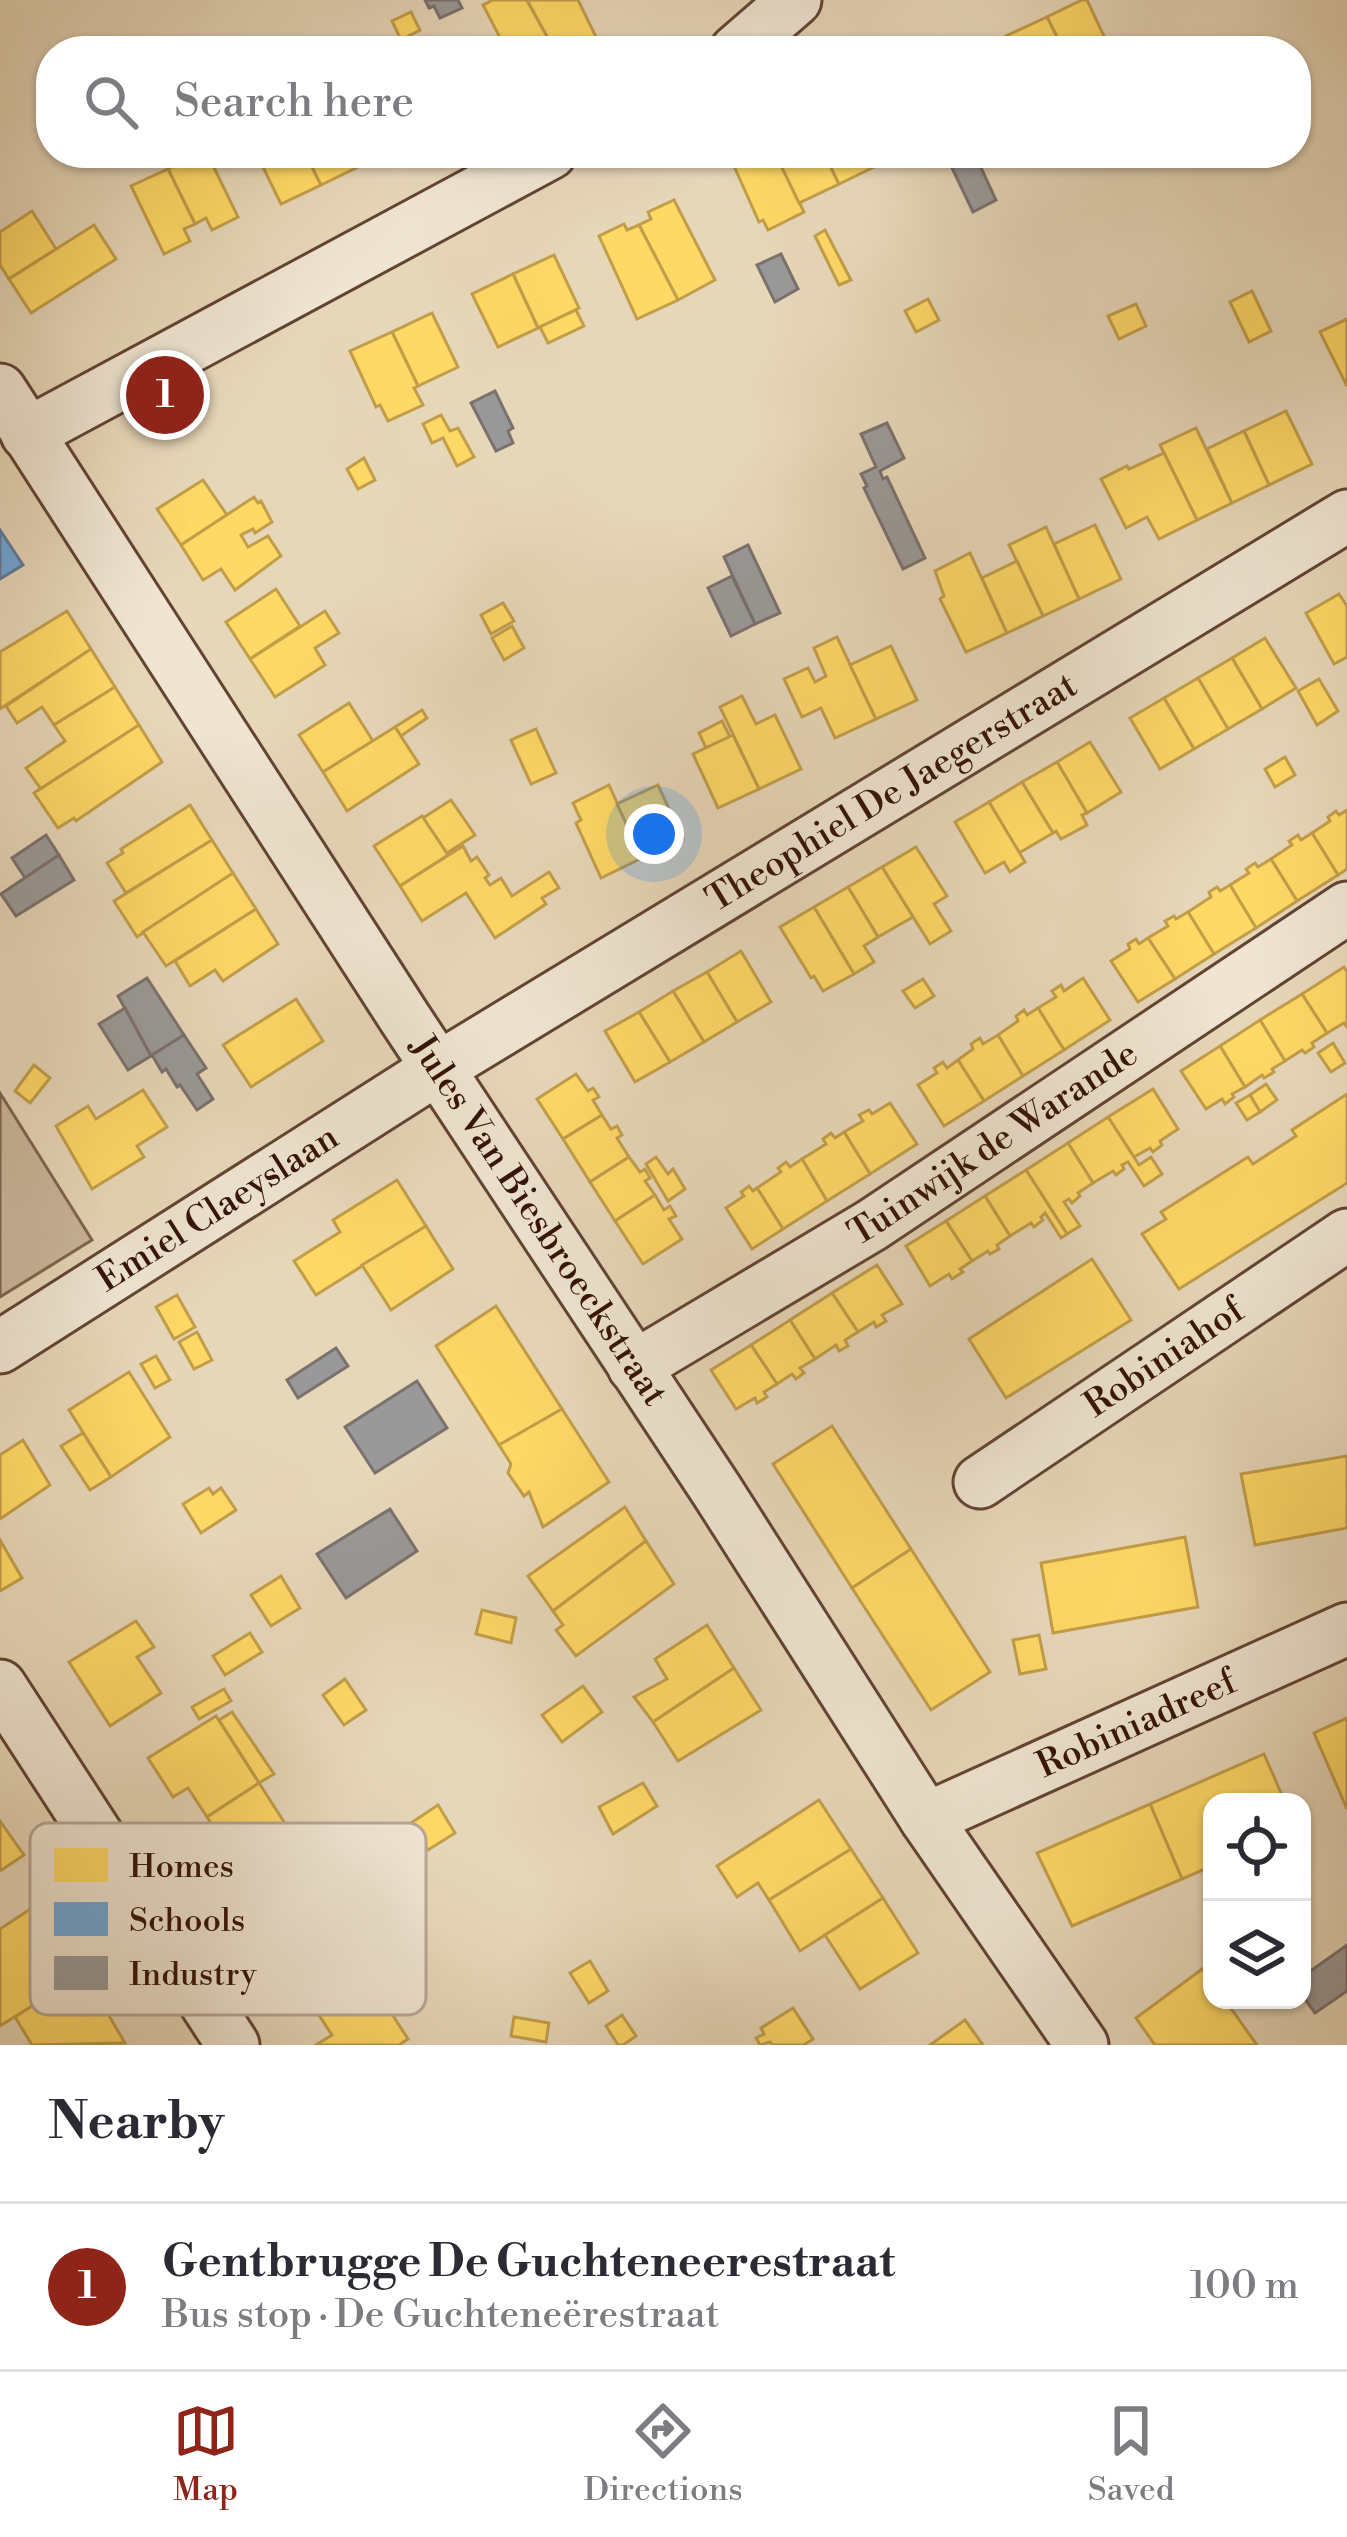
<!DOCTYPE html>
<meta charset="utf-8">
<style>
:root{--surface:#fff;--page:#f2f2f3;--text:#2b2b33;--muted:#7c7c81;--line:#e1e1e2;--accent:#8f2418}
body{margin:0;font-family:"Libre Bodoni",serif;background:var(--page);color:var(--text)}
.controls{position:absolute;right:36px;bottom:36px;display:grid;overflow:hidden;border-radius:24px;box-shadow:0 3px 9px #0004}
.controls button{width:108px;height:108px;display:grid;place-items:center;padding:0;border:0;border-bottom:3px solid var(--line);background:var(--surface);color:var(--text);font:60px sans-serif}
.you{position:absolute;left:654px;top:834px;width:42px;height:42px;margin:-30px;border:9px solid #fff;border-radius:50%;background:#1a73e8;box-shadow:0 0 0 18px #1a73e833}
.badge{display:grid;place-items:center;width:78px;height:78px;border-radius:50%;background:var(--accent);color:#fff;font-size:39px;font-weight:700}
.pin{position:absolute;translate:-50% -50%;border:6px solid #fff;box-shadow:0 3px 12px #0006}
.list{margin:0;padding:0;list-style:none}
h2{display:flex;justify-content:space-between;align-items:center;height:156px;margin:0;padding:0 48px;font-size:51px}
h2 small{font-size:39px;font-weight:400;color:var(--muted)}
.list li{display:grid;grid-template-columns:78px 1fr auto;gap:36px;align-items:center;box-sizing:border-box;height:168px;padding:0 48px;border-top:3px solid var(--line)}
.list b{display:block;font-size:45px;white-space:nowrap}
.list p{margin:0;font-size:39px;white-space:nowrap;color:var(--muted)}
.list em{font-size:39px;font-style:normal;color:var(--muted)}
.icon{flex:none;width:66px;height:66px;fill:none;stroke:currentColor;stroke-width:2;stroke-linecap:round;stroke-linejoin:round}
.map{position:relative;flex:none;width:1347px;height:2045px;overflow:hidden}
.search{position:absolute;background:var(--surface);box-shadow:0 3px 9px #0004;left:36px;right:36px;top:36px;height:132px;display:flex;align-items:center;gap:30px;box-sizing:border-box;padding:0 42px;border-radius:48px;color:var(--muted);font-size:45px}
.sheet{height:324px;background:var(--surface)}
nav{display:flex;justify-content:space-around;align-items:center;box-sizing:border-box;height:168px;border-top:3px solid var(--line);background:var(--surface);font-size:33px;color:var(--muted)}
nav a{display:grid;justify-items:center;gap:6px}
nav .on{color:var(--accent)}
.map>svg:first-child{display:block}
.green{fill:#c9b69b;stroke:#7f6450;stroke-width:3}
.homes{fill:#ffd966;stroke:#c29e49;stroke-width:3}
.schools{fill:#6fa8dc;stroke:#5e7b9c;stroke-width:3}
.industry{fill:#999;stroke:#7b716d;stroke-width:3}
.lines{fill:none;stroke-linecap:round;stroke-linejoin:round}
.minor-casing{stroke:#624433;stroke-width:57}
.minor{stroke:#efe5d2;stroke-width:51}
.labels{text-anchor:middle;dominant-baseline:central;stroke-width:12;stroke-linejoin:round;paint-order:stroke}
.street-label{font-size:36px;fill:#351306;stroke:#efe5d2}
.key{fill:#efe5d2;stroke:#b7a695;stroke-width:3}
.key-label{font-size:33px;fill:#351306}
</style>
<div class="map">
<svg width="1347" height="2045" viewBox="0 0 1347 2045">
<rect width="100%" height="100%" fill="#e7d7b9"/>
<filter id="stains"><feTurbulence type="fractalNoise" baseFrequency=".00167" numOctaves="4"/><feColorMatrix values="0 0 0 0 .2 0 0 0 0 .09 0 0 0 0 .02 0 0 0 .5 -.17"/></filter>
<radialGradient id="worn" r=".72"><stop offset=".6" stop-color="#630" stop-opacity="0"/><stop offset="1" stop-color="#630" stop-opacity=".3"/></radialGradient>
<polygon class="green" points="0,1093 92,1240 0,1297"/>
<g class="homes">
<polygon points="493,0 527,0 555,51 507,51 483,5"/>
<polygon points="527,0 578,0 601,47 593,51 555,51"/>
<polygon points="1082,0 1087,0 1111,51 1064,51 1047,17"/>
<polygon points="411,12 420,30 401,40 392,21"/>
<polygon points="1047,17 1064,51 1015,51 1008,35"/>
<polygon points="1008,35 1015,51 975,51"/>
<polygon points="200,153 207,153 238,217 212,230 206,218 195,224 168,169"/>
<polygon points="256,153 305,153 321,185 281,204"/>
<polygon points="305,153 356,153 362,165 321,185"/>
<polygon points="762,153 775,153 804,212 768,230 763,220 759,222 734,166"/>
<polygon points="775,153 824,153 839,184 799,203"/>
<polygon points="824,153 870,153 876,166 839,184"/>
<polygon points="168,169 195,224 184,229 190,241 164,254 131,186"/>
<polygon points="674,200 715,280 678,300 639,225 651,219 648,212"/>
<polygon points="32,211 56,249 9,279 0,265 0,232"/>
<polygon points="624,224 627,230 639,225 678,300 637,319 599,236"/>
<polygon points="94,225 116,259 31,313 9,279"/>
<polygon points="825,230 851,280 839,285 815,236"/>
<polygon points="554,255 579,308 538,328 513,274"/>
<polygon points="513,274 538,328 498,347 472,294"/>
<polygon points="1252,291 1271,331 1249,342 1230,302"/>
<polygon points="928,299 939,320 916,332 905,311"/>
<polygon points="1136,304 1146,326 1119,339 1108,316"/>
<polygon points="576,310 584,326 548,343 540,327"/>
<polygon points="432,313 458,367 418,386 392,332"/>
<polygon points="1347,319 1347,386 1320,332"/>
<polygon points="392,332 418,386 414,388 423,405 388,421 380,405 376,407 350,351"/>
<polygon points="1286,411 1312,464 1269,485 1244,431"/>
<polygon points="441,415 450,431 458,428 474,457 457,466 443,438 432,443 423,424"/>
<polygon points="1196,428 1232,503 1197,520 1160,445"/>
<polygon points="1244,431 1269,485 1232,503 1207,449"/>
<polygon points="1164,453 1197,520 1159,539 1147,517 1126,528 1101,479 1127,466 1129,469"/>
<polygon points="364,458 375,480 358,489 347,469"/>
<polygon points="203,480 227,515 181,545 157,509"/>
<polygon points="254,497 258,503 261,501 272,522 255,533 253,529 241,535 248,547 268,536 281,556 235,590 221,569 203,580 181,545"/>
<polygon points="1095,525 1121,579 1079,599 1054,544"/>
<polygon points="1046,527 1079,599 1043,616 1009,545"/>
<polygon points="970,553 1007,633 966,652 940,599 944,596 935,571"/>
<polygon points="1017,561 1043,616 1007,633 982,578"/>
<polygon points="276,589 300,626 250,659 226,622"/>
<polygon points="1339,594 1347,606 1347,657 1334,664 1306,613"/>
<polygon points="503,603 514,621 491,634 481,615"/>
<polygon points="67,611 91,649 0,709 0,652"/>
<polygon points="325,611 339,633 315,648 325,665 275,697 250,659"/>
<polygon points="512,626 524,648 504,660 492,638"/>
<polygon points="837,637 876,719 835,738 821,708 802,717 784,679 808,668 815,682 826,676 814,648"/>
<polygon points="1265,638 1296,688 1262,709 1232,658"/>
<polygon points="891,646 917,700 876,719 850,665"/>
<polygon points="91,649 115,687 54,725 42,707 17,723 6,706"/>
<polygon points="1232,658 1262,709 1228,729 1198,678"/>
<polygon points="1198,678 1228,729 1194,749 1164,698"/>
<polygon points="1319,679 1338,711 1317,725 1298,691"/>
<polygon points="115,687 139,725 41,789 26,768 65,741 54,725"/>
<polygon points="742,696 756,724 775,715 801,769 759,789 720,707"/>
<polygon points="1164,698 1194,749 1160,769 1130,718"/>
<polygon points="349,703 373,741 323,772 299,735"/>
<polygon points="422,710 427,718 401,736 395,727"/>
<polygon points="722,721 730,737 706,748 699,733"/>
<polygon points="139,725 162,762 76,821 74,818 58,828 34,793"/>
<polygon points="395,727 419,764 347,811 323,772"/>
<polygon points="536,729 556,773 531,784 511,740"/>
<polygon points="733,735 759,789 718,808 693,754"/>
<polygon points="1090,742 1121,792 1087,813 1057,762"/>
<polygon points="1285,757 1295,775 1275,787 1265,769"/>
<polygon points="1057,762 1087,813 1082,815 1087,825 1061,839 1056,831 1053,833 1022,782"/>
<polygon points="1022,782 1053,833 1019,853 989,802"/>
<polygon points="609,785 642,858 601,878 576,823 581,820 573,803"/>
<polygon points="658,785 683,839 642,858 617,804"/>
<polygon points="451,800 475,835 447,853 423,818"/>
<polygon points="989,802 1025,862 1010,872 1004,862 985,873 955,822"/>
<polygon points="190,805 212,840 126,893 107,863 123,853 121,849"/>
<polygon points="1347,810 1347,869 1338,875 1312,833 1330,821 1328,817 1336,811 1339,815"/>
<polygon points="422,816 448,855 400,886 374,846"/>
<polygon points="1312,833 1338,875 1297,901 1271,859 1292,845 1289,841 1298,835 1301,840"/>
<polygon points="212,840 233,873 137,937 114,901"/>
<polygon points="463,846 471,861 477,857 489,875 485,878 490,885 501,878 512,896 549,872 559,888 542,898 546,904 495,938 466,893 422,921 400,886"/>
<polygon points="916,847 947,896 934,904 951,931 930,944 882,867"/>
<polygon points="1271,859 1297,901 1256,928 1230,885 1249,873 1246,869 1255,863 1258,867"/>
<polygon points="882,867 913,917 878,937 848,887"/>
<polygon points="233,873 256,909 166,966 143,932"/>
<polygon points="1230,885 1256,928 1214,954 1188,912 1211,897 1209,892 1217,887 1220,891"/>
<polygon points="848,887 878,937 864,946 874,962 854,974 814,907"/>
<polygon points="814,907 854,974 823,991 814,976 811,978 780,927"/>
<polygon points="256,909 278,944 223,981 215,970 190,986 175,961"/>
<polygon points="1188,912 1214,954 1175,979 1148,938 1168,926 1165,921 1174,916 1176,919"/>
<polygon points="1148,938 1175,979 1138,1002 1111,961 1130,949 1128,944 1136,939 1139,944"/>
<polygon points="741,951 771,1002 737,1022 707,972"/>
<polygon points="1344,967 1347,972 1347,1027 1344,1023 1327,1033 1302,994"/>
<polygon points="707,972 737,1022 704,1042 673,991"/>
<polygon points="1083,978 1110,1020 1064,1050 1038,1008 1056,997 1052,991 1061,985 1064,991"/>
<polygon points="923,979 934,996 915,1008 903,991"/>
<polygon points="673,991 704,1042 670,1062 639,1012"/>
<polygon points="1302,994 1327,1033 1312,1043 1314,1047 1305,1053 1302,1050 1285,1061 1260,1020"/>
<polygon points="296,999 323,1041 251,1087 223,1045"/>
<polygon points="1038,1008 1064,1050 1023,1076 998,1035 1018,1021 1016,1016 1024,1010 1027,1015"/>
<polygon points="639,1012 670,1062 635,1082 605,1031"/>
<polygon points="1260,1020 1285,1061 1272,1069 1274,1072 1264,1078 1262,1075 1245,1087 1220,1046"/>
<polygon points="998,1035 1023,1076 984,1101 958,1060 973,1049 971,1044 980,1038 983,1044"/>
<polygon points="1333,1043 1345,1063 1331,1072 1318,1053"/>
<polygon points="1220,1046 1245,1087 1232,1094 1234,1097 1225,1104 1222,1099 1206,1109 1181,1071"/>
<polygon points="958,1060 984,1101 944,1126 918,1085 937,1073 934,1068 943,1062 947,1068"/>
<polygon points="34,1065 50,1078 30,1103 15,1091"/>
<polygon points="576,1074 588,1091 593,1088 599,1097 593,1100 602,1115 563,1139 537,1099"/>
<polygon points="1266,1084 1277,1100 1260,1112 1250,1095"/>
<polygon points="1153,1089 1178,1129 1160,1141 1162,1145 1153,1152 1150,1148 1134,1157 1108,1117"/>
<polygon points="143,1090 167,1127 137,1146 144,1157 92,1189 56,1126 88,1106 96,1119"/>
<polygon points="1347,1094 1347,1183 1179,1289 1142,1234 1166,1219 1161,1212 1248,1157 1253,1164 1296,1136 1292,1130"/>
<polygon points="1250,1095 1260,1112 1247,1120 1236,1103"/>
<polygon points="890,1103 917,1144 870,1174 844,1132 863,1121 859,1115 869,1110 872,1114"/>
<polygon points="602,1115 611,1129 617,1126 622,1135 617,1138 629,1157 590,1182 563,1139"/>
<polygon points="1108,1117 1139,1165 1151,1157 1162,1174 1144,1186 1128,1162 1122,1165 1124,1169 1116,1175 1113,1171 1093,1183 1068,1143"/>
<polygon points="844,1132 870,1174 827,1201 802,1159 826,1144 823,1139 831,1133 835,1138"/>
<polygon points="1068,1143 1093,1183 1078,1193 1080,1196 1072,1203 1069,1199 1064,1202 1080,1226 1067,1234 1026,1170"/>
<polygon points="629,1157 640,1172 645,1169 650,1178 645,1181 655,1195 615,1221 590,1182"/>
<polygon points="656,1157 668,1174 673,1169 685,1189 668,1201 646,1164"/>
<polygon points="802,1159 827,1201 783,1229 757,1188 781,1172 778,1168 786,1162 790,1167"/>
<polygon points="1026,1170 1067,1234 1061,1238 1045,1213 1041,1217 1043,1220 1034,1227 1031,1223 1010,1236 985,1196"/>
<polygon points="397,1180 426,1226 316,1295 294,1261 340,1232 333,1220"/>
<polygon points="749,1186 753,1191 757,1188 783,1229 752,1249 726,1208 744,1196 741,1192"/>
<polygon points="655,1195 664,1210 670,1206 676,1216 669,1219 682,1239 643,1264 615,1221"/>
<polygon points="985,1196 1010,1236 997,1245 999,1249 990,1254 988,1251 972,1261 946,1221"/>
<polygon points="946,1221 972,1261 960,1269 963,1272 952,1279 949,1274 930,1286 906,1246"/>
<polygon points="426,1226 453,1269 391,1310 362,1265"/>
<polygon points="1092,1259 1131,1320 1006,1398 969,1339"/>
<polygon points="877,1265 902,1304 882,1315 886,1321 876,1327 874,1322 858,1332 832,1293"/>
<polygon points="832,1293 858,1332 845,1340 848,1346 839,1351 836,1345 815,1359 790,1320"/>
<polygon points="177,1295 195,1327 174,1339 156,1307"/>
<polygon points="496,1306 562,1409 499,1445 436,1346"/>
<polygon points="790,1320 815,1359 800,1368 804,1373 796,1379 792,1374 777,1384 751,1345"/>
<polygon points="197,1332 212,1360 194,1369 179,1342"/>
<polygon points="751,1345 777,1384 764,1392 767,1397 757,1403 755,1398 736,1409 711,1370"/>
<polygon points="156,1356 170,1380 155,1388 141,1364"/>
<polygon points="129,1372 170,1437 111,1477 69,1410"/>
<polygon points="562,1409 609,1482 543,1527 529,1492 524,1496 508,1473 511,1464 499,1445"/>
<polygon points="832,1426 911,1549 852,1588 773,1464"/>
<polygon points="83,1433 111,1477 90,1490 61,1446"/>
<polygon points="23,1440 50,1485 0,1519 0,1455"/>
<polygon points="1347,1456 1347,1528 1255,1545 1241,1474"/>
<polygon points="209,1488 213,1494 221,1488 236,1510 201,1533 183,1504"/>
<polygon points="625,1507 646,1541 553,1611 528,1576"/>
<polygon points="1185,1537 1198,1607 1053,1633 1041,1563"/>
<polygon points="0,1540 22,1578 0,1591"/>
<polygon points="646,1541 674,1584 576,1656 556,1630 563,1625 553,1611"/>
<polygon points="911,1549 990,1672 931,1710 852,1588"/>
<polygon points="281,1576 300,1608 271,1626 251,1595"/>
<polygon points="482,1610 516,1618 511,1643 476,1634"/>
<polygon points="136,1621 154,1647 137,1657 161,1693 110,1726 69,1662"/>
<polygon points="707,1625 734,1668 653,1722 634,1697 667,1679 655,1659"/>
<polygon points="250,1633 262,1652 225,1675 213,1656"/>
<polygon points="1039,1635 1046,1669 1020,1674 1013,1640"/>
<polygon points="734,1668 761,1710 678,1761 653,1722"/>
<polygon points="345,1679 366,1710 344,1725 323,1695"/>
<polygon points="583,1686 602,1712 562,1742 542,1715"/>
<polygon points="224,1689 231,1701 199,1719 192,1707"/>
<polygon points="232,1712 274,1774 259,1783 219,1720"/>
<polygon points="216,1716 259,1783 207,1817 188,1788 173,1797 148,1758"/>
<polygon points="1347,1718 1347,1809 1314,1733"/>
<polygon points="1264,1754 1285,1802 1212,1802 1212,1866 1182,1879 1150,1804"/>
<polygon points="259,1783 304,1853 282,1868 293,1884 259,1907 249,1890 237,1898 212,1859 228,1849 207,1817"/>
<polygon points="643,1783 657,1806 613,1834 599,1807"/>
<polygon points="819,1800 851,1849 769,1900 758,1883 737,1897 717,1866"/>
<polygon points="1150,1804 1182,1879 1072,1926 1037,1853"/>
<polygon points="438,1805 455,1833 428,1850 411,1823"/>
<polygon points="0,1821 24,1855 0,1871"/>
<polygon points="851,1849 883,1898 800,1951 769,1900"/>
<polygon points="883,1898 918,1953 860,1989 825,1935"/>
<polygon points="38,1904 62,1941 47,1952 67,1984 0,2026 0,1929"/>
<polygon points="590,1961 608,1991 589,2003 570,1973"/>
<polygon points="363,1969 408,2039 399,2045 316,2045 332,2035 311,2003"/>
<polygon points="1202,1969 1212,1982 1212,2000 1225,2000 1257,2045 1155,2045 1136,2018"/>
<polygon points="67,1984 86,2015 102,2004 125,2043 32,2045 15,2017"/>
<polygon points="793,2008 813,2039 804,2045 773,2045 770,2042 760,2045 756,2038 764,2034 761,2028"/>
<polygon points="622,2015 636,2036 623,2045 618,2045 606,2026"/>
<polygon points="514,2017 549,2023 546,2042 511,2036"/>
<polygon points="965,2020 983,2045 930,2045"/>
</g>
<polygon class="schools" points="0,530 23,565 0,579"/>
<g class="industry">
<polygon points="425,0 458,0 462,8 440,18 434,6 429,8"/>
<polygon points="976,157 996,200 973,212 952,168"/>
<polygon points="781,254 798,289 775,302 757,265"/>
<polygon points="495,391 513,428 508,431 513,443 496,451 471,403"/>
<polygon points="887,423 904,458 880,471 883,479 887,477 925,558 903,569 864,488 867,486 861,474 876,467 861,434"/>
<polygon points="748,545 780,613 755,624 724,557"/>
<polygon points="732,576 755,624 731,636 708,588"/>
<polygon points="46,835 59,855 25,878 12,858"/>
<polygon points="59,855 74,880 16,916 1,894"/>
<polygon points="147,978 184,1035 151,1056 118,996"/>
<polygon points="125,1008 151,1056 128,1070 99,1024"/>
<polygon points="184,1035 206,1068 197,1074 213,1099 197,1110 180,1085 177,1087 166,1069 162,1072 152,1055"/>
<polygon points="336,1348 348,1366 298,1398 287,1380"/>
<polygon points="417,1381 447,1428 375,1473 345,1427"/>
<polygon points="390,1509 417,1551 346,1598 317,1554"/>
<polygon points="1347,1945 1347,1991 1315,2013 1302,1995 1302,1977"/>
</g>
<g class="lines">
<defs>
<g id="minor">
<polyline points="736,51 795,0"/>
<path id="s1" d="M0,390L406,1020L717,1491L926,1819L1082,2045"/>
<polyline points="27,434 550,153"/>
<path id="s2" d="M0,1347L437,1069L1347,516"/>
<path id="s3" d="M634,1367L872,1225L1347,908"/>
<path id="s4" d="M980,1482L1347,1235"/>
<polyline points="0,1686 233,2045"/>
<path id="s5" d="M926,1819L1347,1629"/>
</g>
</defs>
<use href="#minor" class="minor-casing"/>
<use href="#minor" class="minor"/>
</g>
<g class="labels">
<g class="street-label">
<text stroke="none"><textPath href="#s2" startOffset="1050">Theophiel De Jaegerstraat</textPath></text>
<text stroke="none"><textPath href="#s3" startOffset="423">Tuinwijk de Warande</textPath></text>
<text stroke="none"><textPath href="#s2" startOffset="258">Emiel Claeyslaan</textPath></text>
<text stroke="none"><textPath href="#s1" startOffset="990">Jules Van Biesbroeckstraat</textPath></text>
<text stroke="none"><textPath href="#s4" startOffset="222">Robiniahof</textPath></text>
<text stroke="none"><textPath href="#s5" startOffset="231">Robiniadreef</textPath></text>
</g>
</g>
<rect x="30" y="1823" width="396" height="192" rx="18" class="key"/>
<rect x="54" y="1848" width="54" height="34" fill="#ffd966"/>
<rect x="54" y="1902" width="54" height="34" fill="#6fa8dc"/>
<rect x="54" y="1956" width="54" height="34" fill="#999"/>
<g class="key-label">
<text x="129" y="1877">Homes</text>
<text x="129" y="1931">Schools</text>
<text x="129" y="1985">Industry</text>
</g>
<rect width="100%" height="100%" filter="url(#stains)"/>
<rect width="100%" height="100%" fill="url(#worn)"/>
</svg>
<div class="controls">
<button><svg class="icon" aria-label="locate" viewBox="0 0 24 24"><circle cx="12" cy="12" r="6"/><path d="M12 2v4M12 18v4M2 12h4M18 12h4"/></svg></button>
<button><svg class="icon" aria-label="layers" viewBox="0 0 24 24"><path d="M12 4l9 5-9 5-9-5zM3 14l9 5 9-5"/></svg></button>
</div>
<div class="you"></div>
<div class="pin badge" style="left:165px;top:395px">1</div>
<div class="search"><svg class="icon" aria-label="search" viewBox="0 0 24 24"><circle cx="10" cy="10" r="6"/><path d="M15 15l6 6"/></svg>Search here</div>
</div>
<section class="sheet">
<h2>Nearby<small></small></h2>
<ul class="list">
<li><span class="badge">1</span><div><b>Gentbrugge De Guchteneerestraat</b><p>Bus stop · De Guchteneërestraat</p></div><em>100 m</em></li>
</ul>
</section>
<nav>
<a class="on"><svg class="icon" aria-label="map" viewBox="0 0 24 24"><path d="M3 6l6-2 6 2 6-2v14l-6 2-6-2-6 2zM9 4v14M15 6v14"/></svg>Map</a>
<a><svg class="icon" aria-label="directions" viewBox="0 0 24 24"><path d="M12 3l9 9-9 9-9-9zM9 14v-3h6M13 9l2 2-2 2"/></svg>Directions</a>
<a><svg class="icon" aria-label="saved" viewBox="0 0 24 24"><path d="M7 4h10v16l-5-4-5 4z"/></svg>Saved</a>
</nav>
